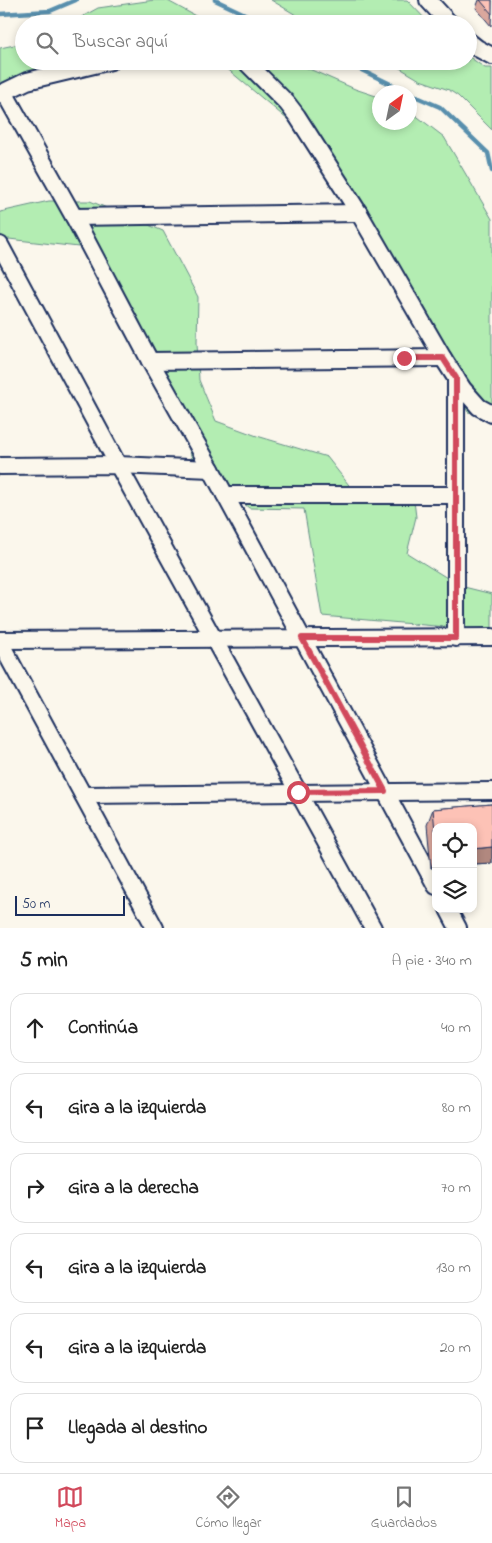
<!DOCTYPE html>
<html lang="es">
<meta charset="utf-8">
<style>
:root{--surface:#fff;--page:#f6f6f6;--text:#222;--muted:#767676;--line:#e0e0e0;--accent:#d1495b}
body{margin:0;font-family:"Indie Flower",sans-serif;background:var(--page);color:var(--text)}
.controls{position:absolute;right:15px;bottom:15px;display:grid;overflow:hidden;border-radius:10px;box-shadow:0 2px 8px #0003}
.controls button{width:45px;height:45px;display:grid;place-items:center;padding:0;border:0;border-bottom:1px solid var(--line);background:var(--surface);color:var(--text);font:25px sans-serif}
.compass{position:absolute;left:372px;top:85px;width:45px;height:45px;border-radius:50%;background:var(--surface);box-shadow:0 2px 8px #0003;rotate:33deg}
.scale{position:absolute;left:15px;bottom:12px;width:110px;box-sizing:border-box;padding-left:5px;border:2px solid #1b2f5e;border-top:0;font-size:14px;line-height:18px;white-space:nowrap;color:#1b2f5e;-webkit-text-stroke:4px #fbf7ec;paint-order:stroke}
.stop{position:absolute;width:15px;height:15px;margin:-11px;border:4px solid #d1495b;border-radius:50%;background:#fff}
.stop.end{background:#d1495b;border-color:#fff;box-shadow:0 1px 5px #0008}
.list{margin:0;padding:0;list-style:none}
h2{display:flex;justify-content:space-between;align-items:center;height:65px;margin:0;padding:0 20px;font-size:21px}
h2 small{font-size:16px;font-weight:400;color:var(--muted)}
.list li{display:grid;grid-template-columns:32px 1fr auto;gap:15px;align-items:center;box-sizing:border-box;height:70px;margin:0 10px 10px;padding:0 10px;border:1px solid var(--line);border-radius:15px}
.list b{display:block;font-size:19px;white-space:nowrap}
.list em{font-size:16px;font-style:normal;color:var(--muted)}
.icon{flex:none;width:28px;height:28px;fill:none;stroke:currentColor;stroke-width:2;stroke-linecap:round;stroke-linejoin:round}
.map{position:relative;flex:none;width:492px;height:928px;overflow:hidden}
.search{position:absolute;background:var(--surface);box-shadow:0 2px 8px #0003;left:15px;right:15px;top:15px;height:55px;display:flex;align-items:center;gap:12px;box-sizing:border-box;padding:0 18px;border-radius:28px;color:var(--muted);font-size:19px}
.sheet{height:545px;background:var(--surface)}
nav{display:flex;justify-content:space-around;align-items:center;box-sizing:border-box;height:70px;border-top:1px solid var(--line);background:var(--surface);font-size:14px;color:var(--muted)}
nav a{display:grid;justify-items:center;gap:2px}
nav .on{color:var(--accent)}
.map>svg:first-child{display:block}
.green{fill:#b3edb2;stroke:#678e88}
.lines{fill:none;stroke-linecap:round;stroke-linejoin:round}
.stream{stroke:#598fad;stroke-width:4.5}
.minor-casing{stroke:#1b2f5e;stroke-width:20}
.minor{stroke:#fbf7ec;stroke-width:16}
.wall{fill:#daa79d;stroke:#1b2f5e}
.shaded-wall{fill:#b1887f;stroke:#1b2f5e}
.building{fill:#fdc2b6;stroke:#1b2f5e}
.route{stroke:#d1495b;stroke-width:6}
</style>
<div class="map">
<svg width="492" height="928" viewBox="0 0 492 928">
<rect width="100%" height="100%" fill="#fbf7ec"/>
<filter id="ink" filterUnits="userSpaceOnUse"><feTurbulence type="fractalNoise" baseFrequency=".02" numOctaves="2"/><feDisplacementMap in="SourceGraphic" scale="10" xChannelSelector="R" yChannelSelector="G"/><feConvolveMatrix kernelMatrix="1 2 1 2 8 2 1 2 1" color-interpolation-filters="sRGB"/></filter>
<g filter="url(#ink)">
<g class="green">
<polygon points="154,0 166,0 201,19 215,24 69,24 98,8"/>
<polygon points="271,0 407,0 430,24 311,24"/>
<polygon points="24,43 24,61 89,61 0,87 0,48"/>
<polygon points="468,56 485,68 492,68 492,130 458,96 449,90 420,80 388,61 468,61"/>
<polygon points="218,61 291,61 355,89 379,97 380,122 410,122 410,111 444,137 492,219 492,417 468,412 326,152"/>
<polygon points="49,201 90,201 163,231 198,297 197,342 199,380 216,421 257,436 327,457 352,489 413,493 416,517 407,553 460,586 492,594 492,631 322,616 304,509 249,508 193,461 153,347 96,249 9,239 0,241 0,212"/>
</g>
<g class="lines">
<g class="stream">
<polyline points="215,0 266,24"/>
<polyline points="0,14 50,11 76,0"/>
<polyline points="343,61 407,92"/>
<polyline points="410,94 440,107 488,153 492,171"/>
</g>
<defs>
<g id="minor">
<polyline points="428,0 450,24"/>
<polyline points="468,41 477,48 492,56"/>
<polyline points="245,61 287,103 297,116 359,213 443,358 463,389 479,407 492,414"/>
<polyline points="4,92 74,217 150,361 211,469 436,886"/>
<polyline points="0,94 27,81 111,61"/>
<polyline points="74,217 359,213"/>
<polyline points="0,245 118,465 373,928"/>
<polyline points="150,361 443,358"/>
<polyline points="456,378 456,638"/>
<polyline points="0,466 118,465 211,469"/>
<polyline points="225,495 456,495"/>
<polyline points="0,640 492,637"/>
<polyline points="0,642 155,928"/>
<polyline points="83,795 492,791"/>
<polyline points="448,909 458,928"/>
</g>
</defs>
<use href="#minor" class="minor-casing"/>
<use href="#minor" class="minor"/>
</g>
<g class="wall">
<polygon points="479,0 492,0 491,26 476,8"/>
<polygon points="492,804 492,863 473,864 473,827 436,827 436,867 431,868 427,825 433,809"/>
</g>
<g class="shaded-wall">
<polygon points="492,847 492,863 473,864 473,849"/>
<polygon points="436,855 436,867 431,868"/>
</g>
<g class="building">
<polygon points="480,0 492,0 492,14"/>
<polygon points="492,804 492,847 473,849 473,827 436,827 436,842 433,809"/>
</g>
</g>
<g class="lines" filter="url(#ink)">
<polyline class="route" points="298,792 385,791 302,638 456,638 456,378 443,358 404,358"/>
</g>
</svg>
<div class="controls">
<button><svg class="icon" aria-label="locate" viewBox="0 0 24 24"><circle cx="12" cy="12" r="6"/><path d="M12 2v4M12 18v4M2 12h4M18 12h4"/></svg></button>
<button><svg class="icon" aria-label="layers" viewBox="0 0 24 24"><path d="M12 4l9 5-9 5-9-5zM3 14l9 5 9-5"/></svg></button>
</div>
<svg class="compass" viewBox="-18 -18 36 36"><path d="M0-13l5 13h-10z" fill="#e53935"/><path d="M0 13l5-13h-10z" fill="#767676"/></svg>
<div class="scale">50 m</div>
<div class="stop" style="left:298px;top:792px"></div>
<div class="stop end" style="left:404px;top:358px"></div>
<div class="search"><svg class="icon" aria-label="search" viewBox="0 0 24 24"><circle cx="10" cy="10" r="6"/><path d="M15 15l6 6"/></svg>Buscar aquí</div>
</div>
<section class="sheet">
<h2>5 min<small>A pie · 340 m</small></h2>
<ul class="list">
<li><svg class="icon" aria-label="ahead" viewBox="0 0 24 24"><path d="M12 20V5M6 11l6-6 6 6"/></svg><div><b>Continúa</b></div><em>40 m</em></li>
<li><svg class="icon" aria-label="left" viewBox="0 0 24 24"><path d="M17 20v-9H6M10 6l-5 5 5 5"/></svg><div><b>Gira a la izquierda</b></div><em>80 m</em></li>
<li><svg class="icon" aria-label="right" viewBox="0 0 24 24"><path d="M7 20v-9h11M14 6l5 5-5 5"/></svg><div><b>Gira a la derecha</b></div><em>70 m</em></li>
<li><svg class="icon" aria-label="left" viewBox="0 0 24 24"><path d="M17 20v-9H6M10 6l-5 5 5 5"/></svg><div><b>Gira a la izquierda</b></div><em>130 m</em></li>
<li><svg class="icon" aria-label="left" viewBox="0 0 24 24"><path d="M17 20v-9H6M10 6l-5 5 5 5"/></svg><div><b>Gira a la izquierda</b></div><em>20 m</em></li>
<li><svg class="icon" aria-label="arrive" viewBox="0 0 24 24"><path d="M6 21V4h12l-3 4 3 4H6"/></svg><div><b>Llegada al destino</b></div></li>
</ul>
</section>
<nav>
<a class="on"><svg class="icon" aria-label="map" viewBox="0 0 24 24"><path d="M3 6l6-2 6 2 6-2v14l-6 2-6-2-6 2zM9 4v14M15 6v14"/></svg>Mapa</a>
<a><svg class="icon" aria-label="directions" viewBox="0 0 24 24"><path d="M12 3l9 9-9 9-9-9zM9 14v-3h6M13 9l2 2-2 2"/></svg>Cómo llegar</a>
<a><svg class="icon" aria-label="saved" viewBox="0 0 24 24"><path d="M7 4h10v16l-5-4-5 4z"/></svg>Guardados</a>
</nav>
